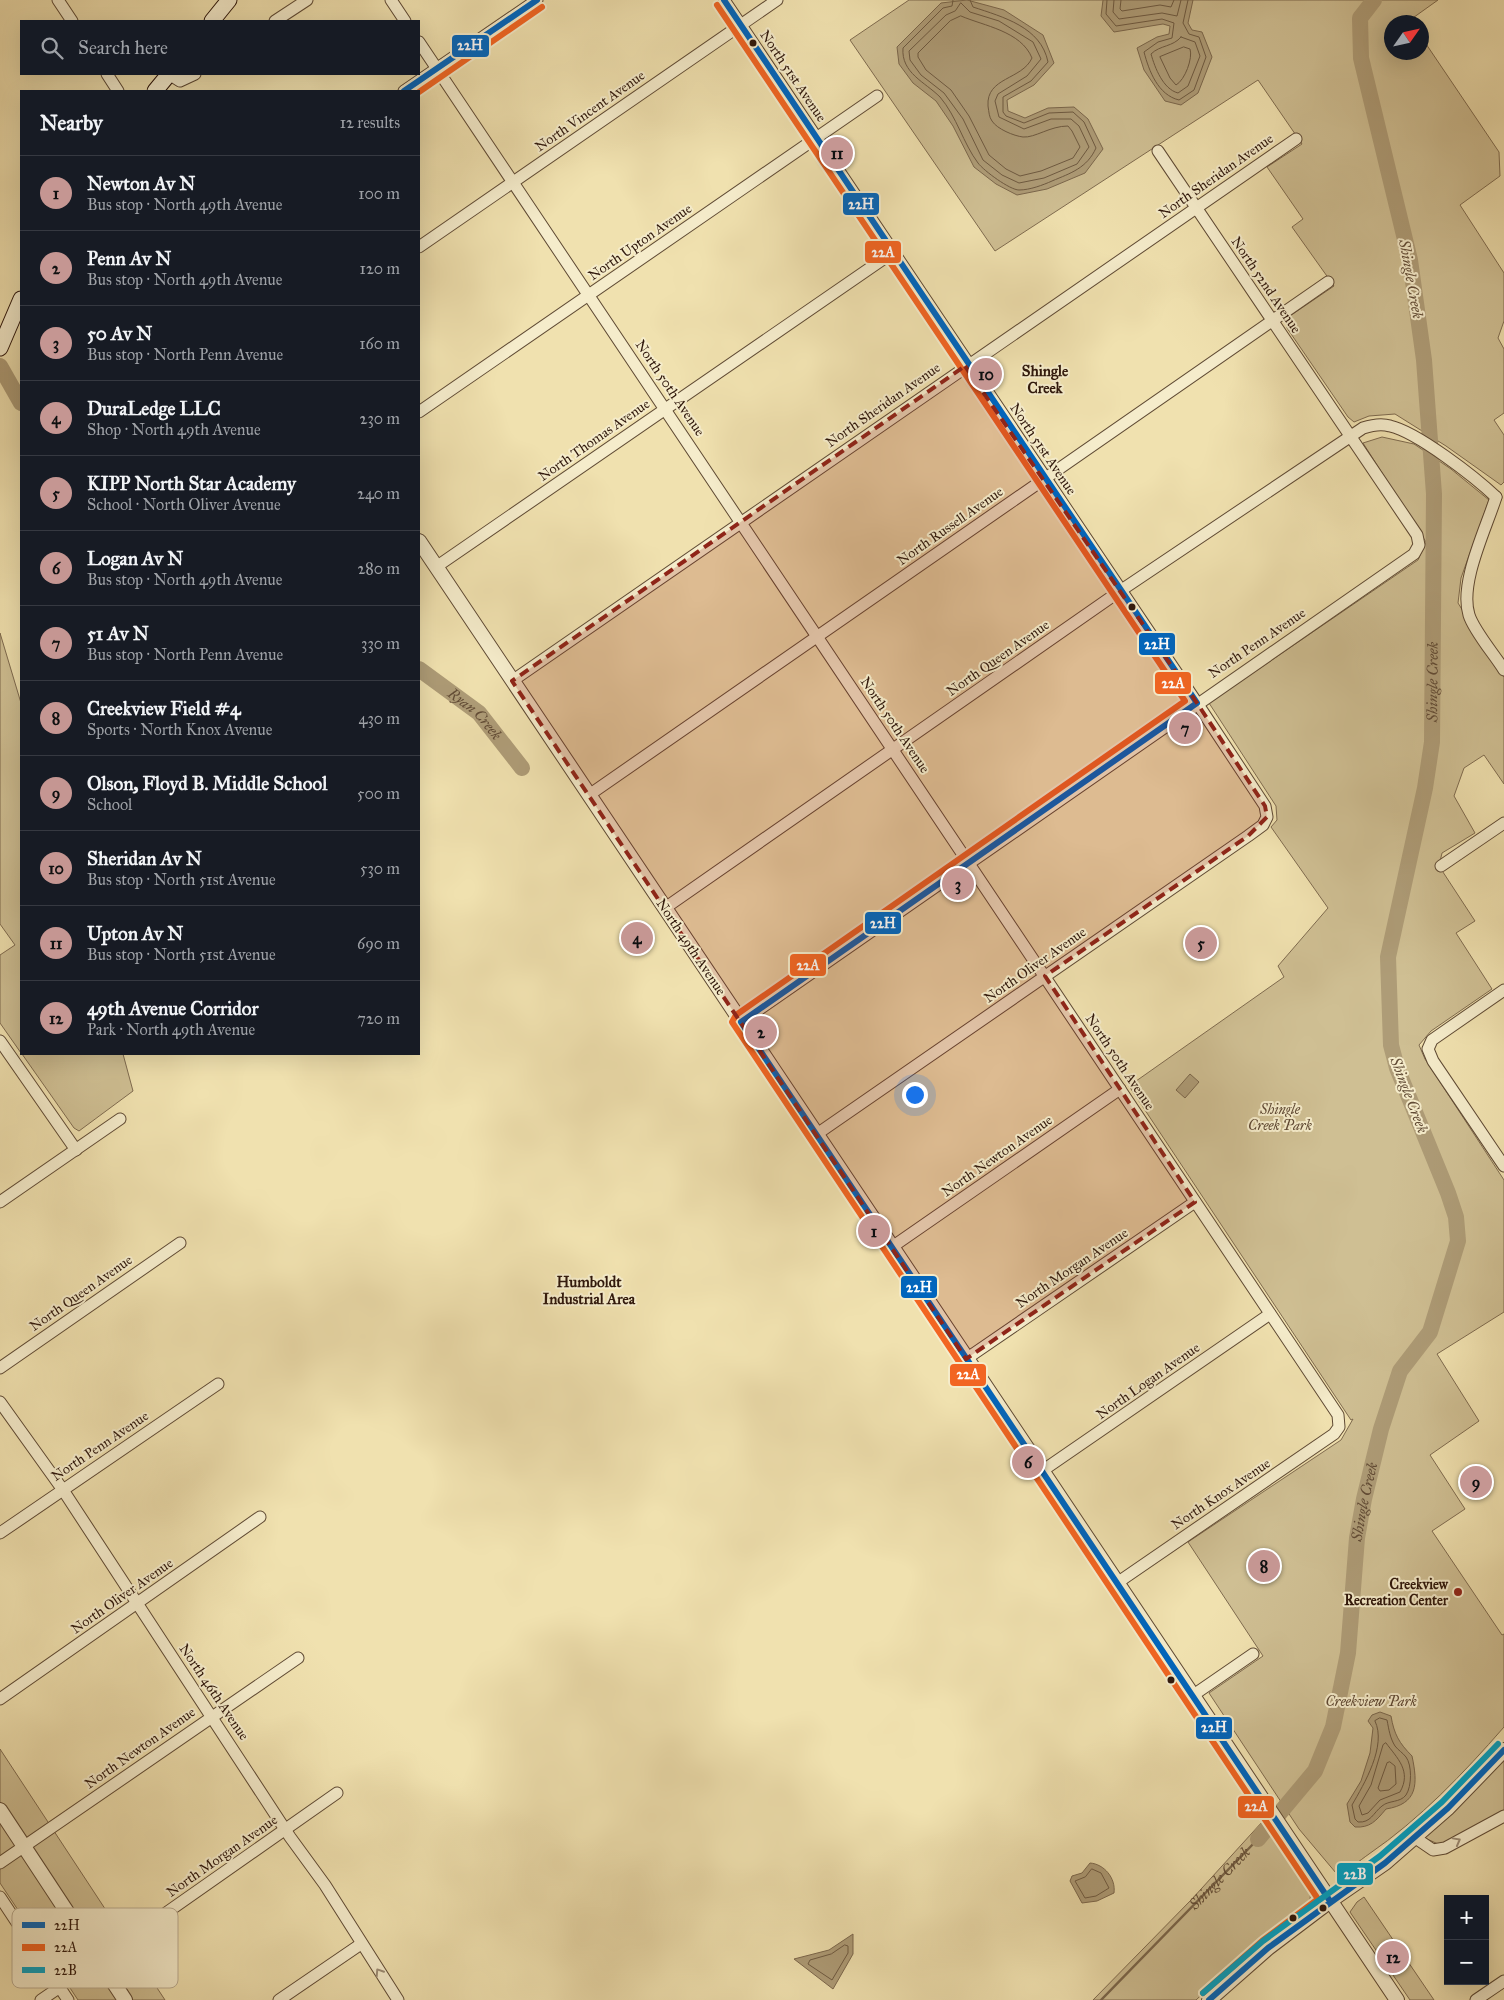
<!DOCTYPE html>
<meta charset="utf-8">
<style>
:root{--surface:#171b24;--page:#242831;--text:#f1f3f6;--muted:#9ea1a6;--line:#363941;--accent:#c59692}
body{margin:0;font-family:"IM FELL Great Primer",serif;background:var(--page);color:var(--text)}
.controls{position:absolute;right:15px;bottom:15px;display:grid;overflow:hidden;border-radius:0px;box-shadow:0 5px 20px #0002}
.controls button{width:45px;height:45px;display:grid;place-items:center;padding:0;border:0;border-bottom:1px solid var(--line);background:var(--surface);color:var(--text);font:25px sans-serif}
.compass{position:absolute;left:1384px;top:15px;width:45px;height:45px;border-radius:50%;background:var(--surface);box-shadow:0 5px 20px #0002;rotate:56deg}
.you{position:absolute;left:914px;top:1094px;width:18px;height:18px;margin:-12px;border:4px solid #fff;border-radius:50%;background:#1a73e8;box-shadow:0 0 0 8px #1a73e833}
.badge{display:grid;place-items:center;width:32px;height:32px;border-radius:50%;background:var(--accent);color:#111;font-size:16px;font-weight:700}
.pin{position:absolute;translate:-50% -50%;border:2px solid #fff;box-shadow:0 1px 5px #0006}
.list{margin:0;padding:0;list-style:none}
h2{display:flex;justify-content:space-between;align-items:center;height:65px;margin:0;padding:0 20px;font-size:21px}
h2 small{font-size:16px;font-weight:400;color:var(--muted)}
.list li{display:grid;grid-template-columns:32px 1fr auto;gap:15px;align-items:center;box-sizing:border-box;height:75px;padding:0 20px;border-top:1px solid var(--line)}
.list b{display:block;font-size:19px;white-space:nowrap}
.list p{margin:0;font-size:16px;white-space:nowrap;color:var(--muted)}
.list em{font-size:16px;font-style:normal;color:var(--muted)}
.icon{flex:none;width:28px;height:28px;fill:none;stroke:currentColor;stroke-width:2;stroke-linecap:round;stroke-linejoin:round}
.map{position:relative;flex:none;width:1504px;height:2000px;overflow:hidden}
.search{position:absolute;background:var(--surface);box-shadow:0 5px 20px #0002;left:20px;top:20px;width:400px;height:55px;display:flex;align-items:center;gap:12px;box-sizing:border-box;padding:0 18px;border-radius:0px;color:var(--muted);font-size:19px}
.panel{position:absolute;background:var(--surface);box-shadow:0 5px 20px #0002;left:20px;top:90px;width:400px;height:965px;border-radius:0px}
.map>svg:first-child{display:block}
.green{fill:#cfbf93;stroke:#7f6b4f}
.water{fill:#ae9c77;stroke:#7b674c}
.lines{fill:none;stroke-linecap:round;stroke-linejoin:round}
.shore{stroke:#6e5a41;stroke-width:1}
.stream{stroke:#7b674c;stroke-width:2.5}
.river{stroke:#ae9c77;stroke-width:16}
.minor-casing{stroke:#5f4a34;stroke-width:13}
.tertiary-casing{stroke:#5f4a34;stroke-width:16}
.secondary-casing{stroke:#2f170b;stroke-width:17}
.minor{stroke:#f5eccb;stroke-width:11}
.tertiary{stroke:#f5eccb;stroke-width:14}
.secondary{stroke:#f5eccb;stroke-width:15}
.bus-1-casing{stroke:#f5eccb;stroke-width:10}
.bus-2-casing{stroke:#f5eccb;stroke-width:10}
.bus-3-casing{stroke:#f5eccb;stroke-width:10}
.bus-1{stroke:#0065bd;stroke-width:6}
.bus-2{stroke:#f26522;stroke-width:6}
.bus-3{stroke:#02a2c4;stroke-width:6}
.oneway{stroke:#9c8c75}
.marked{fill:#8f2418;fill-opacity:0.2;stroke:#8f2418;stroke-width:4;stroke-dasharray:10 6;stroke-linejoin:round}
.bus-dot{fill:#2f170b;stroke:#f5eccb;stroke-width:2}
.poi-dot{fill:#8f2418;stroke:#f5eccb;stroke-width:2}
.labels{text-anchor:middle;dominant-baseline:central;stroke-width:4;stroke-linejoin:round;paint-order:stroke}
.street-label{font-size:14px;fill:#2f170b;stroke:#f5eccb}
.park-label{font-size:14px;font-style:italic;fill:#5f4934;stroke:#f5eccb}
.poi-label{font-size:14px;font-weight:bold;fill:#2f170b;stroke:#f5eccb;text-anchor:end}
.water-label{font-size:15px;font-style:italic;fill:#624c36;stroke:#f5eccb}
.neighbourhood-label{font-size:15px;font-weight:bold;fill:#2f170b;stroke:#f5eccb}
.key{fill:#f5eccb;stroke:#baac91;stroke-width:1}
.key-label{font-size:14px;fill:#2f170b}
.line-badge{stroke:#f5eccb;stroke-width:2}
.badge-label{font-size:14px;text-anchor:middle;font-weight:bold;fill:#fff}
</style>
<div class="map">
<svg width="1504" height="2000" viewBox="0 0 1504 2000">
<rect width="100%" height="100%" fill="#f0e1af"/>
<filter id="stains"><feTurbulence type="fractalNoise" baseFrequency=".004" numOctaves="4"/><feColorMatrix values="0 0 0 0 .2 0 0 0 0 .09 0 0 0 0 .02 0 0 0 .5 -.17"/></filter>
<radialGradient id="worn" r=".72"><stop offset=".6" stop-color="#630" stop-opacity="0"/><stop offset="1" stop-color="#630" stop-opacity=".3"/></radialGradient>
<g class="green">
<polygon points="909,0 1438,0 1410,20 1411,22 1392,22 1392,52 1422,52 1422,38 1499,152 1500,176 1460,205 1504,273 1504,321 1498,338 1504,349 1504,413 1494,420 1504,435 1504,482 1501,485 1446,446 1395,414 1369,416 1354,422 1348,417 1287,328 1287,318 1334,286 1292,227 1303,219 1267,167 1302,144 1258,80 995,251 850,40"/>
<path d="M1382,437L1414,444L1451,469L1489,500L1461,578L1458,603L1504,677V784L1484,755L1464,768L1454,796L1475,833L1442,853L1439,866L1475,921L1456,933L1492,989L1431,1031L1419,1045L1425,1059L1504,1180V1312L1437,1354L1479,1421L1430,1455L1465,1509L1432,1531L1502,1635L1504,1634V1727C1463,1774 1420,1819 1369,1854C1359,1861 1348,1871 1336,1873L1299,1829L1209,1693L1263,1656L1188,1542L1341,1440L1353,1419L1351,1420L1129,1086L1284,977L1278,966L1328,908L1271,827L1277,820L1276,806L1209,703L1418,560L1426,542L1363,443Z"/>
<polygon points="0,633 21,703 21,1053 0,1023 0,955 15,945 0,924"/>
<polygon points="22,1054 123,1054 133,1091 79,1131 74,1128"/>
<polygon points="0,1749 165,2000 78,2000 0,1883"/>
<polygon points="1504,1758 1504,1811 1448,1843 1438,1844 1425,1838"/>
<polygon points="1262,1822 1289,1853 1311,1887 1310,1900 1242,1957 1196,2000 1093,2000 1192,1899"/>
<polygon points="1364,1897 1434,2000 1410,2000 1352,1915 1350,1912 1357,1902"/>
</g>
<g class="water">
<polygon points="967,0 1004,10 1043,35 1054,63 1034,85 1007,100 1008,111 1025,118 1048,108 1074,107 1088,119 1103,149 1085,173 1047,189 1017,195 996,184 974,167 953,126 936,101 913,83 899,64 897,47 941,3"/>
<polygon points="1103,0 1193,0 1188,23 1192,30 1202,32 1212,57 1198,93 1181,105 1165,101 1144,70 1137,48 1157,37 1169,34 1170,26 1163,24 1114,32 1101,16"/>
<polygon points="1190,1074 1199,1082 1185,1098 1176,1090"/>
<path d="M1380,1712L1391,1716C1394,1734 1399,1743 1412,1756C1418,1784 1418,1804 1386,1809C1376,1821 1370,1828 1355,1827L1350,1822L1347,1804L1361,1781L1370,1753L1373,1728L1368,1721L1372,1715Z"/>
<path d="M1090,1863C1104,1864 1116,1878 1114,1893L1097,1901L1082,1903L1070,1881L1072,1876L1082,1873Z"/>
<polygon points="853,1934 853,1954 833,1989 794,1959 829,1950"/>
</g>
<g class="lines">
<g class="shore">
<path d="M953,0L952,6L943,8L903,48C901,73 925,82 940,97C957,117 963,143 978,163C984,171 1010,190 1019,190C1030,190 1043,185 1052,181C1071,173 1087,168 1096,148L1084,122L1073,112L1049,113L1024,123L1006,116L1003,112V97L1031,81L1048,62C1041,27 1003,17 973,7L970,0"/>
<path d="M1107,0L1106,14L1116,26L1162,19L1174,23L1172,38L1158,42L1144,52C1149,71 1158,95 1179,100L1194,90L1206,57L1199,37L1189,34L1183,23L1188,0"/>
<polyline points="1114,0 1113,12 1119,19 1162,13 1177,16 1181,0"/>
<polyline points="1121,0 1120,9 1122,11 1160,5 1171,7 1174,0"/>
<polygon points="961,3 970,12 999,21 1033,42 1041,59 1027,76 998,94 995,101 999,117 1024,129 1051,119 1071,119 1079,126 1089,147 1077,164 1044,178 1019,183 1002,175 983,160 963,119 944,93 921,75 910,60 909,51 946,15 955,11"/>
<path d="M961,16C984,26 1021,31 1032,58C1022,80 986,77 988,106C989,112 989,117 992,121C997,129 1014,136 1023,137C1035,138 1050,126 1068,126L1072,131L1080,147L1073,158L1041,171L1020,176L1006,169L989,155L969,116L951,90L926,70L918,57V53L950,21Z"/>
<path d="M1181,37L1195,42L1200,56L1188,86L1178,93C1163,89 1155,68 1151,54C1160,45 1173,47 1181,37Z"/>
<path d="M1184,47L1190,49C1193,58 1185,80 1176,85L1170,78L1160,57Z"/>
<path d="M1380,1718L1387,1720C1389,1730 1390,1738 1395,1746C1398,1750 1403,1753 1406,1757C1412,1765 1412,1786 1406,1795C1400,1803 1389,1800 1382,1806C1373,1813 1371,1823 1358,1822L1355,1819L1352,1805C1364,1784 1387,1746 1375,1721Z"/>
<path d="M1386,1743C1397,1758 1412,1771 1400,1792L1380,1800L1368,1813L1362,1815L1359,1806L1371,1785L1383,1745Z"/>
<polygon points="1390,1762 1395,1766 1396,1784 1389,1790 1380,1791 1378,1788 1387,1763"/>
<polygon points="1092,1869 1101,1873 1109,1888 1096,1896 1085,1898 1075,1881 1085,1877"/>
<polygon points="845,1945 848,1946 848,1953 832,1980 808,1964 810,1960 831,1954"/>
</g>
<path class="stream" id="s1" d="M1101,2000L1258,1839"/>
<g class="river">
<polyline points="0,366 21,403"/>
<path id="s2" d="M419,669L479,713L522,768"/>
<path id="s3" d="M1258,1839L1315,1771L1333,1727L1348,1653L1357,1538L1364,1499L1381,1429L1400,1371L1430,1332L1458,1241L1456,1217L1448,1193L1397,1068L1391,1045L1388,957L1425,788L1432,742L1434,494L1424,360L1410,260L1361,58L1360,18L1374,0"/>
</g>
<defs>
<g id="minor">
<polyline points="58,0 72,21"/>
<polyline points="391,0 405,21"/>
<polyline points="724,0 1197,703 1265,806 1267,817 1263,825 1248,836 817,1134"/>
<polyline points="275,21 307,0"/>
<polyline points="419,42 1338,1415 1339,1427 1334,1434 1117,1583"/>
<polyline points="107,74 118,91"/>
<polyline points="169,74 180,81 195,74"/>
<polyline points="404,91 537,0"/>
<polyline points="419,247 777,0"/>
<polyline points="419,412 877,96"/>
<path d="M1496,497C1486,529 1459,583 1469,615C1474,631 1494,654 1504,670"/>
<polyline points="436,567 892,253"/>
<polyline points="512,681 1296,139"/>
<polyline points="589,795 1328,282"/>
<polyline points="1441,866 1504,823"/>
<path d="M665,908L1120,591L1363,428C1372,425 1381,423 1390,426C1417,432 1475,477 1496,497"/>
<polyline points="1504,990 1432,1040 1428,1049 1433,1061 1504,1166"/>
<polyline points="741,1022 1414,554 1419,545 1417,535 1158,151"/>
<polyline points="0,1041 76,1150"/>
<polyline points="0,1202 120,1119"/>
<polyline points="892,1247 1120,1089"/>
<polyline points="966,1359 1195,1202"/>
<polyline points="0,1368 180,1243"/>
<polyline points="0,1402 63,1490 290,1837 325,1885 398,2000"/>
<polyline points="1042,1471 1270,1314"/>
<polyline points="0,1533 218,1384"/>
<polyline points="1192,1696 1253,1654"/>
<polyline points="0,1699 260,1517"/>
<polyline points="1414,1837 1433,1850 1445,1848 1504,1816"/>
<polyline points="0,1863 298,1658"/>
<polyline points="0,1897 68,2000"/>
<polyline points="99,1960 337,1793"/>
<polyline points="41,2000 60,1987"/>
<polyline points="279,2000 361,1944"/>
<polyline points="1476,2000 1504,1981"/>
</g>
<g id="tertiary">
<polyline points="419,541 1397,2000"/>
<polyline points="0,1810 125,2000"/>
<polyline points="1209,2000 1268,1948 1330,1901 1385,1863 1448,1808 1504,1750"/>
</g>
<g id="secondary">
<polyline points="212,21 229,0"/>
<polyline points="155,91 169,74"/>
<polyline points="0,348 21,299"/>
</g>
</defs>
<use href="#minor" class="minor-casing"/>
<use href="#tertiary" class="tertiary-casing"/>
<use href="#secondary" class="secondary-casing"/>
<use href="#minor" class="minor"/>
<use href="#tertiary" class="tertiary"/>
<use href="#secondary" class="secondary"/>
<defs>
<g id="bus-1">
<polyline points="724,0 1197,703 741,1022 1330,1901"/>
<polyline points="404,91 537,0"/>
<polyline points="1209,2000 1268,1948 1385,1863 1448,1808 1504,1750"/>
</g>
<g id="bus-2">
<polyline points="717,5 1185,701 736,1015 732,1022 1318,1899 1262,1941 1203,1993"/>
<polyline points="419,92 542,7"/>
</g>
<polyline id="bus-3" points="1203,1993 1263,1941 1380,1856 1442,1802 1498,1744"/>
</defs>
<use href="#bus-1" class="bus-1-casing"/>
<use href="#bus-2" class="bus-2-casing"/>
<use href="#bus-3" class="bus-3-casing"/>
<use href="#bus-1" class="bus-1"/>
<use href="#bus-2" class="bus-2"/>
<use href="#bus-3" class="bus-3"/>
</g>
<defs><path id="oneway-chevron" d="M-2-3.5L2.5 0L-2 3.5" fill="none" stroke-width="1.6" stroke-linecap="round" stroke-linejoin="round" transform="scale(1.25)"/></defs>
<g class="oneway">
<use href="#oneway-chevron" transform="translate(1457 1841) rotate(-29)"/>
<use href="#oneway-chevron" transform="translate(379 1972) rotate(-123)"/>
</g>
<path class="marked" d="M965,366L1197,703L1265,806L1267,817L1248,836L1045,976L1195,1202L966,1359L512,681Z"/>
<g class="bus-dot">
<circle cx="753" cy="43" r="4.5"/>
<circle cx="1132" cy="607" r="4.5"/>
<circle cx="1171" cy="1680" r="4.5"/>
<circle cx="1323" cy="1908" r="4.5"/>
<circle cx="1293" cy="1918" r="4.5"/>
</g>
<circle class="poi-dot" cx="1458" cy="1592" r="5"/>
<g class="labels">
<g class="street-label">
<text transform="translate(793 76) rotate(56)">North 51st Avenue</text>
<text transform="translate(590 111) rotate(-35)">North Vincent Avenue</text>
<text transform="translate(1216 176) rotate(-35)">North Sheridan Avenue</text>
<text transform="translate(640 242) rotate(-35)">North Upton Avenue</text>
<text transform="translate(1266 285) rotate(56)">North 52nd Avenue</text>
<text transform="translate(670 388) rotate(56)">North 50th Avenue</text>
<text transform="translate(883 405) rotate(-35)">North Sheridan Avenue</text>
<text transform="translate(594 440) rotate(-35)">North Thomas Avenue</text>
<text transform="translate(1043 449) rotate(56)">North 51st Avenue</text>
<text transform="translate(950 526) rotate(-35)">North Russell Avenue</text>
<text transform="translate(1257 643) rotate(-34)">North Penn Avenue</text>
<text transform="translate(998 658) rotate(-35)">North Queen Avenue</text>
<text transform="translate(895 725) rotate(56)">North 50th Avenue</text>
<text transform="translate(691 947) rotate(56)">North 49th Avenue</text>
<text transform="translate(1035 965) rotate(-35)">North Oliver Avenue</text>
<text transform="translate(1120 1062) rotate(56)">North 50th Avenue</text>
<text transform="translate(997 1156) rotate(-35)">North Newton Avenue</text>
<text transform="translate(1072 1268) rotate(-34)">North Morgan Avenue</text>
<text transform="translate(81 1293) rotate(-35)">North Queen Avenue</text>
<text transform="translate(1148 1381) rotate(-35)">North Logan Avenue</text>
<text transform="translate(100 1446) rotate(-34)">North Penn Avenue</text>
<text transform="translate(1221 1494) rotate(-34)">North Knox Avenue</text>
<text transform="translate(122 1596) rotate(-35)">North Oliver Avenue</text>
<text transform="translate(214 1692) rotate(56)">North 46th Avenue</text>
<text transform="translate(140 1748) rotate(-35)">North Newton Avenue</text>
<text transform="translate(222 1856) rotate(-35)">North Morgan Avenue</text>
</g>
<g class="park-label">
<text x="1280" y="1109">Shingle<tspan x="1280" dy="16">Creek Park</tspan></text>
<text x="1371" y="1701">Creekview Park</text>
</g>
<g class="poi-label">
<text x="1448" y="1584">Creekview<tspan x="1448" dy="16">Recreation Center</tspan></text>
</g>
<g class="water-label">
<text transform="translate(1411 279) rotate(80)">Shingle Creek</text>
<text stroke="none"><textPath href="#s3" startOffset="1220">Shingle Creek</textPath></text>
<text stroke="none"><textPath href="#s2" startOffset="72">Ryan Creek</textPath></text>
<text transform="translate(1409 1095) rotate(69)">Shingle Creek</text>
<text stroke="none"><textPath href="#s3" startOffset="364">Shingle Creek</textPath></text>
<text stroke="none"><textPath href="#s1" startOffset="170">Shingle Creek</textPath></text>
</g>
<g class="neighbourhood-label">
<text x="1045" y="371">Shingle<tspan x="1045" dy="17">Creek</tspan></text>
<text x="589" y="1282">Humboldt<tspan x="589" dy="17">Industrial Area</tspan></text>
</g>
</g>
<rect x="12" y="1908" width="166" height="80" rx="8" class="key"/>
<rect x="22" y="1922" width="23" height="6" fill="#0065bd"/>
<rect x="22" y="1944" width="23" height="7" fill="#f26522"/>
<rect x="22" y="1967" width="23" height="6" fill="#02a2c4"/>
<g class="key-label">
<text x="54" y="1930">22H</text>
<text x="54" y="1952">22A</text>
<text x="54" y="1975">22B</text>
</g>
<g class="line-badge">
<rect x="451" y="34" width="39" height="24" rx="5" fill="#0065bd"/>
<rect x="842" y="192" width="38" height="24" rx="5" fill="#0065bd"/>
<rect x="864" y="240" width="38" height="24" rx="5" fill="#f26522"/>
<rect x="1138" y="632" width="38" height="24" rx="5" fill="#0065bd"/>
<rect x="1154" y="671" width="38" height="24" rx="5" fill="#f26522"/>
<rect x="864" y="911" width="38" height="24" rx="5" fill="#0065bd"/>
<rect x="789" y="953" width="38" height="24" rx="5" fill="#f26522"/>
<rect x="900" y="1275" width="38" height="24" rx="5" fill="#0065bd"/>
<rect x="949" y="1363" width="38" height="24" rx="5" fill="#f26522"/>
<rect x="1195" y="1716" width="38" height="24" rx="5" fill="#0065bd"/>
<rect x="1237" y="1795" width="38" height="24" rx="5" fill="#f26522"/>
<rect x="1336" y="1862" width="38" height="24" rx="5" fill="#02a2c4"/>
</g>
<g class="badge-label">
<text x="470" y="50">22H</text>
<text x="861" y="209">22H</text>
<text x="883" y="257">22A</text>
<text x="1157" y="649">22H</text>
<text x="1173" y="688">22A</text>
<text x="883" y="928">22H</text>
<text x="808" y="970">22A</text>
<text x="919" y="1292">22H</text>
<text x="968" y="1379">22A</text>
<text x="1214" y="1732">22H</text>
<text x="1256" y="1811">22A</text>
<text x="1355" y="1879">22B</text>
</g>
<rect width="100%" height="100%" filter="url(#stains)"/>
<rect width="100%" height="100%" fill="url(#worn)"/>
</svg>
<div class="controls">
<button>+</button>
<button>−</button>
</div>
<svg class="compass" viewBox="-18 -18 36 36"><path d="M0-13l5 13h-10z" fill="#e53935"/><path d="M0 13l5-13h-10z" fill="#9ea1a6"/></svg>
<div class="you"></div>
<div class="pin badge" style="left:874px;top:1231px">1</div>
<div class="pin badge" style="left:761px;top:1032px">2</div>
<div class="pin badge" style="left:958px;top:884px">3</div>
<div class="pin badge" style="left:637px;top:938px">4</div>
<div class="pin badge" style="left:1201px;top:943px">5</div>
<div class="pin badge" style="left:1028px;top:1462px">6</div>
<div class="pin badge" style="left:1185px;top:728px">7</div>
<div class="pin badge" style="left:1264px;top:1566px">8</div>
<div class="pin badge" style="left:1476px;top:1482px">9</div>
<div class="pin badge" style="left:986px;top:374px">10</div>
<div class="pin badge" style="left:837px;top:153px">11</div>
<div class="pin badge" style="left:1393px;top:1957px">12</div>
<div class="search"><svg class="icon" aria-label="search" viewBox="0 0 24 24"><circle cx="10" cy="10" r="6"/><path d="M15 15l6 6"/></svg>Search here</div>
<section class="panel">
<h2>Nearby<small>12 results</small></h2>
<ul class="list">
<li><span class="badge">1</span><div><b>Newton Av N</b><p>Bus stop · North 49th Avenue</p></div><em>100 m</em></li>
<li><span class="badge">2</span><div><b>Penn Av N</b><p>Bus stop · North 49th Avenue</p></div><em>120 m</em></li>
<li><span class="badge">3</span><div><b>50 Av N</b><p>Bus stop · North Penn Avenue</p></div><em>160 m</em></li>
<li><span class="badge">4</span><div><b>DuraLedge LLC</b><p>Shop · North 49th Avenue</p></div><em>230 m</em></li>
<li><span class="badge">5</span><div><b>KIPP North Star Academy</b><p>School · North Oliver Avenue</p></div><em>240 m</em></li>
<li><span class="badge">6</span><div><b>Logan Av N</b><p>Bus stop · North 49th Avenue</p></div><em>280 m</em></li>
<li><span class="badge">7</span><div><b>51 Av N</b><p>Bus stop · North Penn Avenue</p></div><em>330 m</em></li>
<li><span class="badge">8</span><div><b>Creekview Field #4</b><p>Sports · North Knox Avenue</p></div><em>430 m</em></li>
<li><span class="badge">9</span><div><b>Olson, Floyd B. Middle School</b><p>School</p></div><em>500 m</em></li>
<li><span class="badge">10</span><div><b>Sheridan Av N</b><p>Bus stop · North 51st Avenue</p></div><em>530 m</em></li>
<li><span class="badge">11</span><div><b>Upton Av N</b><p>Bus stop · North 51st Avenue</p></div><em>690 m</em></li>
<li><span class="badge">12</span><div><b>49th Avenue Corridor</b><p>Park · North 49th Avenue</p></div><em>720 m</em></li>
</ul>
</section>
</div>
